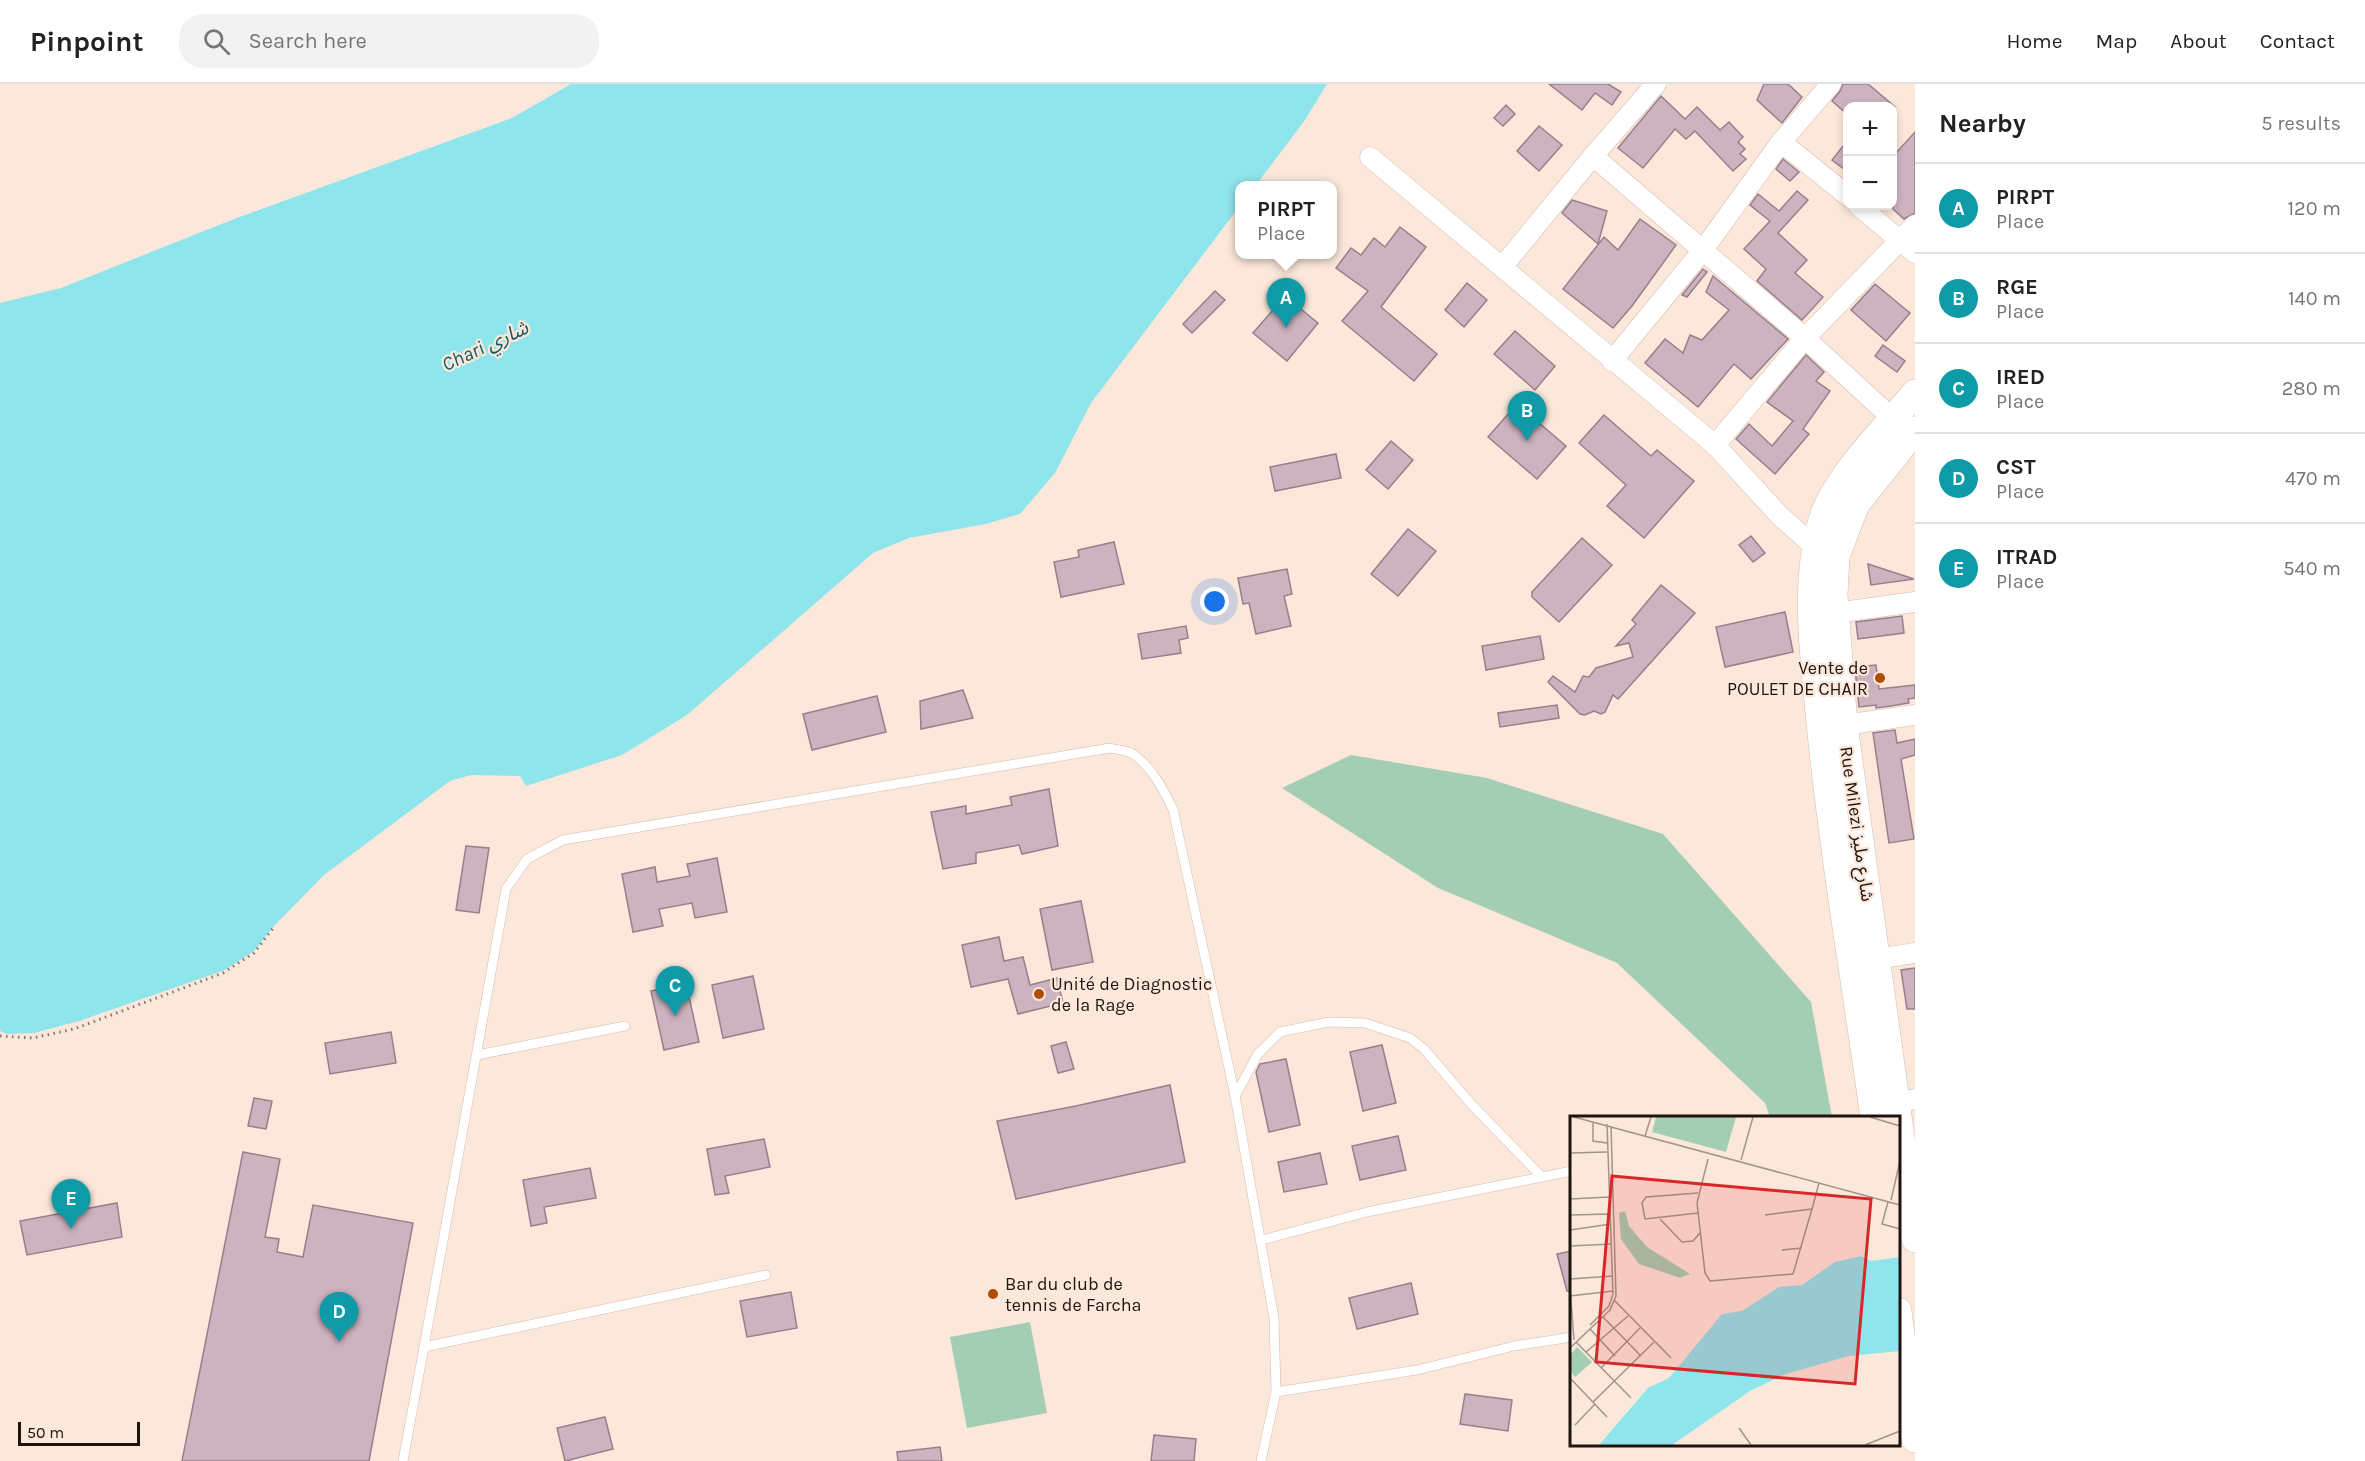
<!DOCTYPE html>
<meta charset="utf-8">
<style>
:root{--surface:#fff;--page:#f2f2f2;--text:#222;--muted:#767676;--line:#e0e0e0;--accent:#d93025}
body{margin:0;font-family:Karla,"Noto Sans Arabic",sans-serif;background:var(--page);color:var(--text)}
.controls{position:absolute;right:18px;top:18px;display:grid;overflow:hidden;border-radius:12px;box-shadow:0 3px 9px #0003}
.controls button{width:54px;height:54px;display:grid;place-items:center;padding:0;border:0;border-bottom:2px solid var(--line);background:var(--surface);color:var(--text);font:30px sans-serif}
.scale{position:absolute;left:18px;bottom:15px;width:122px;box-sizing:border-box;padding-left:6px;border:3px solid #1e1510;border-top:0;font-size:16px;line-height:21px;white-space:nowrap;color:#1e1510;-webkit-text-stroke:4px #fce7db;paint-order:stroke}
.you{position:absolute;left:1215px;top:518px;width:21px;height:21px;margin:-15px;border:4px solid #fff;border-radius:50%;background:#1a73e8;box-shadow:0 0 0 9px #1a73e833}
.badge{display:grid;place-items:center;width:39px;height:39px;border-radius:50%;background:var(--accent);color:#fff;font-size:20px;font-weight:700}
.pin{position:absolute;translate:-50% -50px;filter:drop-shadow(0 2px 3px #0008)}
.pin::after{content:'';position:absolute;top:32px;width:21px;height:18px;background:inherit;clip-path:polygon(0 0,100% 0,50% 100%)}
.popup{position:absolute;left:1235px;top:97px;width:102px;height:78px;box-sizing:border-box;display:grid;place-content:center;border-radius:12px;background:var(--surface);filter:drop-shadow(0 2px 4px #0005);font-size:20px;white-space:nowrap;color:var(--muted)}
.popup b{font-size:22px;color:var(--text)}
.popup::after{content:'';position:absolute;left:50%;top:100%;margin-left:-12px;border:12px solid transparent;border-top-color:var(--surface)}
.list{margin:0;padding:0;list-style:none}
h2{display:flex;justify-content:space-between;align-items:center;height:78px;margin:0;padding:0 24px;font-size:26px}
h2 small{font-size:20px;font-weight:400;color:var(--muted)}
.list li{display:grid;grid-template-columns:39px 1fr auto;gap:18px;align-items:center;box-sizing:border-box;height:90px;padding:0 24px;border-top:2px solid var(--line)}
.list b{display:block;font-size:22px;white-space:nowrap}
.list p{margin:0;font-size:20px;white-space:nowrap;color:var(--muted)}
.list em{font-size:20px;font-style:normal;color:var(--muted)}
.icon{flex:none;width:33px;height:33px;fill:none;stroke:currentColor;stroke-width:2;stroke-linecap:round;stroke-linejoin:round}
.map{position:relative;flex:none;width:1915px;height:1377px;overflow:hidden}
header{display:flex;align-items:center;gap:36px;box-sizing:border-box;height:84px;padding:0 30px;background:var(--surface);border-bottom:2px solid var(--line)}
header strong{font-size:28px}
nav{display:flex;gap:33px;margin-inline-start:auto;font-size:21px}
.search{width:420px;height:54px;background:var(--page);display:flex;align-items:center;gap:15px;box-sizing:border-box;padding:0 21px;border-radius:24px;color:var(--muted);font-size:22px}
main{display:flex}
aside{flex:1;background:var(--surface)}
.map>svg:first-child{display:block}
.green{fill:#a3ceb3}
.water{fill:#8fe5ec}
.building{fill:#cdb3c0;stroke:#977f8c;stroke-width:1.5}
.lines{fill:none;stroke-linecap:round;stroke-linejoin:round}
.lane-casing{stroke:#d5bbad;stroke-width:10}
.street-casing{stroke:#d5bbad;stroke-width:21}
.secondary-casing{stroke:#d5bbad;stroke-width:28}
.path{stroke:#84766e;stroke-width:3;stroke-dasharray:1.5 4.5;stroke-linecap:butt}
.lane{stroke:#fff;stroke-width:9}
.street{stroke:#fff;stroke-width:20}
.secondary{stroke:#fff;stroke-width:27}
.poi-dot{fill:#ad4e00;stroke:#fce7db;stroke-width:2}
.labels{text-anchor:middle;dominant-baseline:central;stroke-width:4.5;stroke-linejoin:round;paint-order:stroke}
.poi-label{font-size:18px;fill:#1e1510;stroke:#fce7db;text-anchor:start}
.street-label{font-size:18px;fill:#1e1510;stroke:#fce7db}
.water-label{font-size:20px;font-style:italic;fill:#105b60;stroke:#fce7db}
.inset-road{fill:none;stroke:#a3938a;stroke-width:1.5}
.view{fill:#d62828;fill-opacity:0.15;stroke:#d62828;stroke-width:3}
.inset-edge{fill:none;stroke:#1e1510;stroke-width:3}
</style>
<header>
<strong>Pinpoint</strong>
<div class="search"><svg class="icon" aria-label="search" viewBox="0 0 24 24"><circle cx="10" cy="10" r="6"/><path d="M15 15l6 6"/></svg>Search here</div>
<nav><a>Home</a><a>Map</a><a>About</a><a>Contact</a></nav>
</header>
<main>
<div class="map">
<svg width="1915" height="1377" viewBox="0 0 1915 1377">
<rect width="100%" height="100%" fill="#fce7db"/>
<g class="green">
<polygon points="1351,671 1487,694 1663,750 1811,918 1832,1033 1770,1033 1765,1019 1617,879 1438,804 1282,704"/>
<polygon points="1030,1238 1047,1329 967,1344 950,1253"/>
</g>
<polygon class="water" points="571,0 1327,0 1305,36 1256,101 1240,101 1239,123 1091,319 1055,389 1020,430 986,440 909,454 873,469 687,631 622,671 526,702 520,692 471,691 450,697 324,791 274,842 254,867 225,886 79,937 34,949 7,950 0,947 0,219 61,204 234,135 512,34"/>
<g class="building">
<polygon points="1549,0 1608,0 1621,8 1612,21 1595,9 1582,26"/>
<polygon points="1764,0 1788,0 1802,13 1782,39 1757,16"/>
<polygon points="1843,0 1868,0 1894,22 1848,22 1848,31 1832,17 1840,7"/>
<polygon points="1661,12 1685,35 1697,23 1720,46 1729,38 1743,53 1738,58 1745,65 1740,70 1746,75 1733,87 1695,47 1686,55 1675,45 1643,84 1618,64"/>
<polygon points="1506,21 1515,30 1503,42 1494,34"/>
<polygon points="1539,42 1562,61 1539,87 1517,67"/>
<polygon points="1915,48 1915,129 1904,135 1893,125 1893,78 1896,74 1896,69"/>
<polygon points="1848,56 1848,88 1832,76"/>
<polygon points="1783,75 1799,88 1790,97 1776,85"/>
<polygon points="1797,107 1808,116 1778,149 1807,176 1795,189 1823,213 1802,236 1757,197 1766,185 1744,165 1770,137 1750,121 1758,110 1779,127"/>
<polygon points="1572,116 1607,127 1598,160 1562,129"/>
<polygon points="1640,135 1676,161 1632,222 1613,244 1563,205 1604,153 1618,166"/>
<polygon points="1400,143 1426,163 1381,223 1437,270 1414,297 1342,237 1368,207 1336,184 1351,164 1361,171 1374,154 1385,163"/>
<polygon points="1703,185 1707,188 1687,213 1682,211"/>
<polygon points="1713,192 1788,255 1751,295 1734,280 1698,323 1645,279 1665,255 1683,269 1690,251 1702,256 1729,226 1706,208"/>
<polygon points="1467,199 1487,216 1464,243 1445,226"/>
<polygon points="1875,200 1910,229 1886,257 1851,226"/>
<polygon points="1215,207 1225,216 1192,249 1183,240"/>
<polygon points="1285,212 1318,239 1287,277 1253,249"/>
<polygon points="1515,247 1555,282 1535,306 1494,270"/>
<polygon points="1883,261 1905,277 1897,288 1875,272"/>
<polygon points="1806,271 1824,288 1816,297 1830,307 1803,345 1809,350 1775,390 1736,355 1749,340 1772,362 1793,337 1767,318"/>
<polygon points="1517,320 1566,362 1537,395 1488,353"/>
<polygon points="1604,331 1651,372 1657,366 1694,397 1644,454 1607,422 1626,401 1579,359"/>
<polygon points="1391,357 1413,376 1388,405 1366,386"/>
<polygon points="1336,370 1341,394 1275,407 1270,383"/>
<polygon points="1408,445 1436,467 1398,512 1371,490"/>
<polygon points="1751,452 1765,469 1753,478 1739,461"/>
<polygon points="1582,454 1612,481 1559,538 1532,513 1532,508"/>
<polygon points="1114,458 1124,500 1061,513 1054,478 1079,473 1078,466"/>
<polygon points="1868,480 1914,495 1871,501"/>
<polygon points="1287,485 1292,510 1284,512 1291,542 1256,550 1249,519 1243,520 1238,494"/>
<polygon points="1661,501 1695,529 1618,615 1613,611 1605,628 1601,630 1594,627 1585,631 1580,630 1548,598 1553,592 1575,608 1583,592 1589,593 1596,584 1633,573 1629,559 1616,562 1636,540 1632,536"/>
<polygon points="1785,528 1793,568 1725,583 1716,543"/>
<polygon points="1902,532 1904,549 1858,555 1856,538"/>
<polygon points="1186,542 1188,554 1179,556 1181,569 1142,575 1138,550"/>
<polygon points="1540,552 1544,575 1486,586 1482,562"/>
<polygon points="1876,581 1879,605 1915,601 1915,614 1908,615 1909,619 1891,622 1876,624 1876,621 1859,623 1855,583"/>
<polygon points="963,606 973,634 921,645 920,617"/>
<polygon points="877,612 886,648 812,666 803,630"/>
<polygon points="1557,621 1559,634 1500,643 1498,629"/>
<polygon points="1895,646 1897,659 1915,655 1915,671 1901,675 1914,755 1889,759 1873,649"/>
<polygon points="1049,705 1058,762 1022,770 1019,761 976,769 976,779 943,785 931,728 966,722 966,730 1012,721 1010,713"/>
<polygon points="466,762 489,764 479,829 456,826"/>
<polygon points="717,774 727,828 695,834 692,819 659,825 663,842 633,848 622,790 655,783 657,798 690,792 687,780"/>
<polygon points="1081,817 1093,878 1052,886 1040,825"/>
<polygon points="999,853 1004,877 1023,873 1030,901 1057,894 1063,919 1018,930 1008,895 971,903 962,861"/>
<polygon points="1915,884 1915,925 1907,925 1901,886"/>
<polygon points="753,892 764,945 723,954 712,901"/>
<polygon points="686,899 699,958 664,966 651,907"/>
<polygon points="391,948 396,979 330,990 325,959"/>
<polygon points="1066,958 1074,985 1058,989 1051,962"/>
<polygon points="1382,961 1396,1019 1363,1027 1350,968"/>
<polygon points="1286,975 1300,1041 1269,1048 1256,988 1260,980"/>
<polygon points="1170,1001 1185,1078 1016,1115 997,1037 1076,1022"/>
<polygon points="254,1014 272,1017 266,1045 248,1042"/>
<polygon points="1398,1052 1406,1086 1360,1096 1352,1062"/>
<polygon points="764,1055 770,1083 725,1092 729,1109 715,1111 707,1065"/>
<polygon points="243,1068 280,1075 265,1153 279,1155 277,1168 303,1173 313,1121 413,1139 369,1377 182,1377"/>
<polygon points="1320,1069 1327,1100 1284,1108 1278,1078"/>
<polygon points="590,1084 596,1114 544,1123 547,1139 531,1142 523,1096"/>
<polygon points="117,1119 122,1153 27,1171 20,1137"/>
<polygon points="1572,1167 1572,1207 1567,1207 1557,1170"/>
<polygon points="1411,1199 1418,1230 1357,1245 1349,1214"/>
<polygon points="791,1208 797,1244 747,1253 740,1217"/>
<polygon points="1465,1310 1512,1316 1508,1347 1460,1340"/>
<polygon points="605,1333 613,1365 565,1377 557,1344"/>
<polygon points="1154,1351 1196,1355 1194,1377 1151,1377"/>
<polygon points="940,1363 942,1377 898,1377 897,1368"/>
</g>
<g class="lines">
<defs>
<g id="lane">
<polyline points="477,971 625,942"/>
<polyline points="1235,1012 1258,970 1280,948 1329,938 1365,939 1410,954 1424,965 1472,1021 1541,1092"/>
<polyline points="1262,1156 1367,1128 1572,1087"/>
<path d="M424,1263L506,805L527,775L563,756L1110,664C1117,666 1127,666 1133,670C1152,683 1163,705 1173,725L1235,1012L1274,1234L1276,1308L1261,1377"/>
<polyline points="1276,1308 1417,1286 1514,1262 1572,1253"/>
<polyline points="403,1377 424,1263 766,1191"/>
</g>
<g id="street">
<polyline points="1781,58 1848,112"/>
<polyline points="1593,72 1805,254 1893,335"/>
<polyline points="1370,73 1715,361 1780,432 1816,464 1825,468"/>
<polyline points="1859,122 1915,169"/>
<polyline points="1503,182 1593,72 1656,0"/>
<polyline points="1612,277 1703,166 1781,58 1831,0"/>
<polyline points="1715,361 1805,254 1915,141"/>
<polyline points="1835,529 1915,518"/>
<polyline points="1844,641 1915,631"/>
<polyline points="1864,877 1915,869"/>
<polyline points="1897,1019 1915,1015"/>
</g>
<g id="secondary">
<polyline points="1915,346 1856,420 1836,472 1834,511 1844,641 1915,1155"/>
<path d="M1874,1034C1856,902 1833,771 1820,639C1814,572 1803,502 1822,436C1835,393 1886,344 1915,309"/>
<polyline points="1898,1227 1915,1355"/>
</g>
</defs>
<use href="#lane" class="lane-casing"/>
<use href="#street" class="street-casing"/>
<use href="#secondary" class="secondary-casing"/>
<polyline class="path" points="0,952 33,954 74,945 223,889 254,869 273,844"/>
<use href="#lane" class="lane"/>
<use href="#street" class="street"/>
<use href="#secondary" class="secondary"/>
</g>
<g class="poi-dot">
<circle cx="1880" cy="594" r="6"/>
<circle cx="1039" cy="910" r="6"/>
<circle cx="993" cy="1210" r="6"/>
</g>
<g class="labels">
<g class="poi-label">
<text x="1868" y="584" text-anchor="end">Vente de<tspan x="1868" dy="21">POULET DE CHAIR</tspan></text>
<text x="1051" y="900">Unité de Diagnostic<tspan x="1051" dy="21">de la Rage</tspan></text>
<text x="1005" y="1200">Bar du club de<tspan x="1005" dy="21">tennis de Farcha</tspan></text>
</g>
<g class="street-label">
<text transform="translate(1857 740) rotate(82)">Rue Milezi شارع مليز</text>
</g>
<g class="water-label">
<text transform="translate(485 262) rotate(-25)">Chari شاري</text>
</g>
</g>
<g transform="translate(1570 1032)">
<rect width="330" height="330" fill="#fce7db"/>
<path d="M86,1H166L156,36L82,16ZM55,95L59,110L77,131L120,158L110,162L69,148L51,123L49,97ZM7,231L22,246L5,261L0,255V239Z" fill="#a3ceb3"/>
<path d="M291,140L301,145L330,141V235L279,240L216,258L180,275L102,329H29L78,272L99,262L152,198L172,195L209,171L232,169L265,146Z" fill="#8fe5ec"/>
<path class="inset-road" d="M4,1L330,89M300,1L330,10M23,6V25L37,27M75,20L81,1M0,37L37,36M138,43L127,87L135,157L140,165L223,158L242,93M171,44L183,1M128,77L76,81L72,87L75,103L128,97M0,83L39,81M321,84L330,45M318,86L312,108L330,113M0,99L40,98M195,99L242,93L249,67M90,103L112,126L123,125L130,117M0,114L41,108M0,130L42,128M212,134L232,132M0,163L43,160M0,172L4,224M0,180L43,175M44,184L101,242M33,201L71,240M20,209L39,190L43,178L37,8M20,213L45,240M6,226L61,282M0,232L40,194L46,180L41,10M16,236L58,200M31,252L70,212M0,262L37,301M23,286L84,226M5,309L25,288M169,312L181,329M295,329L330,315"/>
<path class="view" d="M42,60L301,83L285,268L26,246Z"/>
<rect width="330" height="330" class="inset-edge"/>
</g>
</svg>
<div class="controls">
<button>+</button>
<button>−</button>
</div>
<div class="scale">50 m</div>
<div class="you"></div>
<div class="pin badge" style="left:1286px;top:244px;background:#0f9aa8">A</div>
<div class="popup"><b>PIRPT</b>Place</div>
<div class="pin badge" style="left:1527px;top:357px;background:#0f9aa8">B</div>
<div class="pin badge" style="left:675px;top:932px;background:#0f9aa8">C</div>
<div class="pin badge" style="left:339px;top:1258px;background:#0f9aa8">D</div>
<div class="pin badge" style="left:71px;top:1145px;background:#0f9aa8">E</div>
</div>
<aside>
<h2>Nearby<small>5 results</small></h2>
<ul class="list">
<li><span class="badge" style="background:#0f9aa8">A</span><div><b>PIRPT</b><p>Place</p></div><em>120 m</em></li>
<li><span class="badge" style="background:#0f9aa8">B</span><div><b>RGE</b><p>Place</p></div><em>140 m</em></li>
<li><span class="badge" style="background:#0f9aa8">C</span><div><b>IRED</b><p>Place</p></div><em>280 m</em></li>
<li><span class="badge" style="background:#0f9aa8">D</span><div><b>CST</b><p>Place</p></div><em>470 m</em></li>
<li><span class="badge" style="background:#0f9aa8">E</span><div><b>ITRAD</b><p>Place</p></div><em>540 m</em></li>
</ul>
</aside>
</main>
